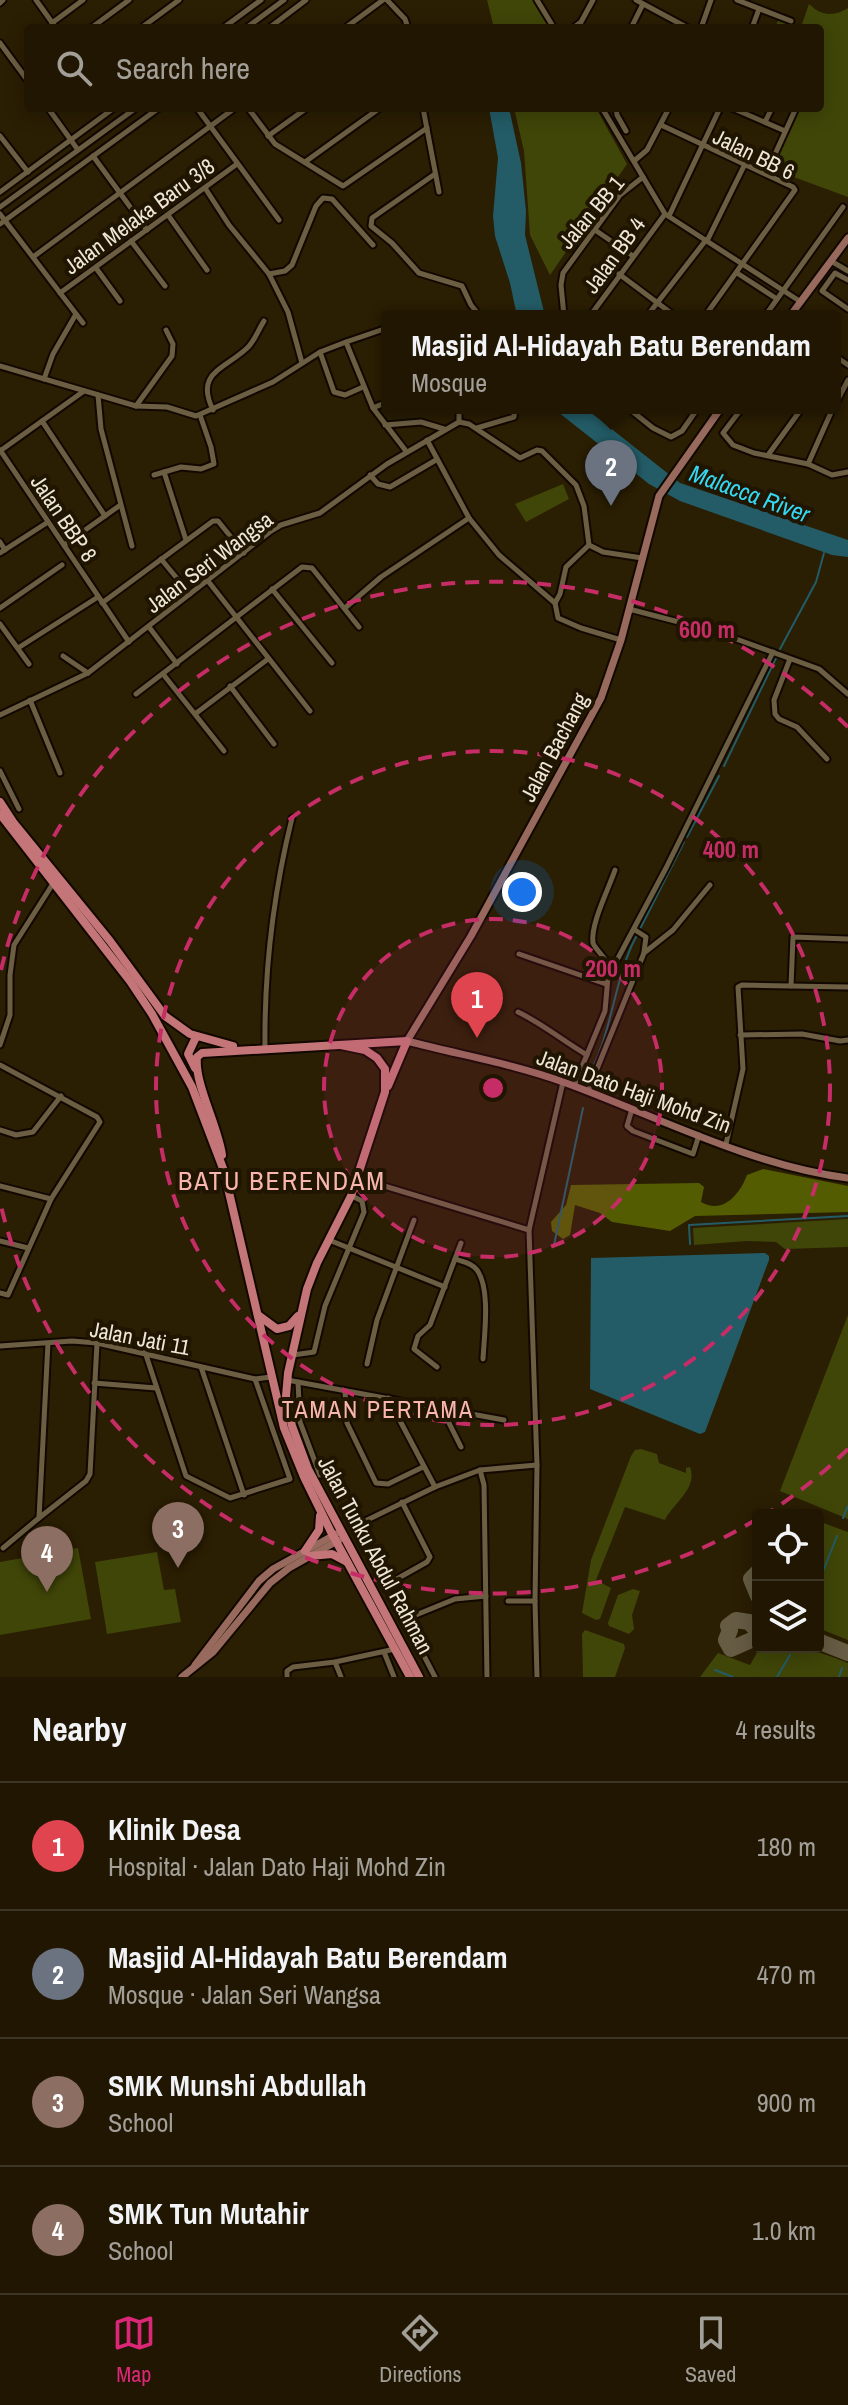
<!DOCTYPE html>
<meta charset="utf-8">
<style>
:root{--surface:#201602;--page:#2d2311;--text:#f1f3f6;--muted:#a29f99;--line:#3d3524;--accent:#db2777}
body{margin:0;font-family:"Archivo Narrow",sans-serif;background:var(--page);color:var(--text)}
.controls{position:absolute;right:24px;bottom:24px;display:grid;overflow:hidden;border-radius:8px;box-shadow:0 4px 20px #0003}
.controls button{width:72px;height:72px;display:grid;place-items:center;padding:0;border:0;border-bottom:2px solid var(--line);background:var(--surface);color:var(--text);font:40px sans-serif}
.you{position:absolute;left:522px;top:892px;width:28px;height:28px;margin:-20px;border:6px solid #fff;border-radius:50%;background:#1a73e8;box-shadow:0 0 0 12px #1a73e833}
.badge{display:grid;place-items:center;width:52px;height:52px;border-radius:50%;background:var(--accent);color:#fff;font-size:26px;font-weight:700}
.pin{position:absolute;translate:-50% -66px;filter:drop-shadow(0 2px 4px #0008)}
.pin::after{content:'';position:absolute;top:42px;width:28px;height:24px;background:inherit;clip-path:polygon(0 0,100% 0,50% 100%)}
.popup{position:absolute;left:381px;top:310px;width:460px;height:104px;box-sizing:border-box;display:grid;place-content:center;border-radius:8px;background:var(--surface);filter:drop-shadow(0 2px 6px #0005);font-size:26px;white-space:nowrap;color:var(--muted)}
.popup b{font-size:30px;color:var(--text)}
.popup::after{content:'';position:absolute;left:50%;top:100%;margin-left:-16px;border:16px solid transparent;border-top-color:var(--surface)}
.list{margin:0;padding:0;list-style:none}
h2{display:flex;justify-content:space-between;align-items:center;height:104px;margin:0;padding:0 32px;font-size:34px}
h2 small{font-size:26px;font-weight:400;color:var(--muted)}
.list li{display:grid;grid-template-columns:52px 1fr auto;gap:24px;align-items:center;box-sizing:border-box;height:128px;padding:0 32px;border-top:2px solid var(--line)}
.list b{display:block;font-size:30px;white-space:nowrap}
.list p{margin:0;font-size:26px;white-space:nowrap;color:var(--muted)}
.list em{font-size:26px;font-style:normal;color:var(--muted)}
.icon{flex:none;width:44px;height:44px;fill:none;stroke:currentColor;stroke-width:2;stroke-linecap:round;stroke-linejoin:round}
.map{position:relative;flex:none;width:848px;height:1677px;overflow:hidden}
.search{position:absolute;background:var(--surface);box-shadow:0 4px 20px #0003;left:24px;right:24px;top:24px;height:88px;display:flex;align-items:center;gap:20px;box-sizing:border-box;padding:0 28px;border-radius:8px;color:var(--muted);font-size:30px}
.sheet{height:616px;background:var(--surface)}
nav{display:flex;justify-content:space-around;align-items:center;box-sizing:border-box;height:112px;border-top:2px solid var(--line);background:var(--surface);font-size:22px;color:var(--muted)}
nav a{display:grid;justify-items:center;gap:4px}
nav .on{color:var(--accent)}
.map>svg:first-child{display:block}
.green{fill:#404608}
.forest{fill:#545c01}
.water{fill:#235c67}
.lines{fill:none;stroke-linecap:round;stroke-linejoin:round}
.stream{stroke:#235c67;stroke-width:2}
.taxiway{stroke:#665c44;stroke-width:16}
.street-casing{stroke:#120800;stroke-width:9}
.secondary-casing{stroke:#120800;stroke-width:11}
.primary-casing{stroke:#120800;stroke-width:12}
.street{stroke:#6b5e42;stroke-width:5}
.secondary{stroke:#976a5d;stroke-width:7}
.primary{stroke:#c37577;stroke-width:8}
.ring{fill:none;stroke:#c62d67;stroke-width:4;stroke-dasharray:14 10}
.labels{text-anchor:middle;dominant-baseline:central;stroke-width:8;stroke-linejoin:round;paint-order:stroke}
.street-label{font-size:22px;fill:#eee6d7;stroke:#201500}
.water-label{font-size:24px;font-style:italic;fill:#35d8f5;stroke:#201500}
.neighbourhood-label{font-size:24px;letter-spacing:2px;fill:#f9b6ae;stroke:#201500}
.quarter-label{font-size:26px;letter-spacing:2px;fill:#f9b6ae;stroke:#201500}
.centre{fill:#c62d67;stroke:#201500;stroke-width:4}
.ring-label{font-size:24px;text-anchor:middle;font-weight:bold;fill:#c62d67;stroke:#201500;stroke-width:8;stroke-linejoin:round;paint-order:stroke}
</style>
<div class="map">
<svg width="848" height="1677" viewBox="0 0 848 1677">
<rect width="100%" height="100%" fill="#2a1e03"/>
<g class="green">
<polygon points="487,0 534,0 550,28 494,28"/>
<path d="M809,4C821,16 834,17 848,8V197L772,169L799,108H820V28H775L779,18L801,27Z"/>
<polygon points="514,108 596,108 627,164 550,275 530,235 524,151"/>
<polygon points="563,484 569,499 526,522 515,504"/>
<polygon points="848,1219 848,1247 785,1249 776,1242 747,1241 694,1245 693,1228"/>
<polygon points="848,1315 848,1519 780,1491"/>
<path d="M641,1449L657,1454L659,1463L686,1473V1468L690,1467C698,1489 673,1503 665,1520L625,1507L596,1580L611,1588L600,1619L596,1620L582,1613L591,1560L631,1456L635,1450Z"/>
<polygon points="818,1521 848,1532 848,1640 818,1628"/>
<polygon points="78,1548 91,1619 0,1635 0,1562"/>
<polygon points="157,1552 164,1590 175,1589 181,1622 107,1634 95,1562"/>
<polygon points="633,1589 640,1591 632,1615 634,1629 629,1634 609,1626 608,1623 618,1595"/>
<polygon points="585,1630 624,1644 625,1648 615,1677 583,1677 582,1634"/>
<path d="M770,1647C805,1647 815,1650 848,1663V1677H700L718,1653L750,1665L758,1651Z"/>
</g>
<path class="forest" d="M763,1169L848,1186V1212L695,1216L670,1231L612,1222L600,1213L575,1205L570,1235L563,1239L552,1231L551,1222L566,1205L571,1185L699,1183L704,1187L701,1202C723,1215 740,1194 747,1175Z"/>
<g class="water">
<polygon points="489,108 509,108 521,163 526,211 525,235 545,316 517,316 510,283 495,236 493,216 498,158"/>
<polygon points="553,408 585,408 680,483 848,540 848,557 832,555 680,501 649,484"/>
<polygon points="765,1253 769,1256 769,1260 705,1432 700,1434 590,1389 591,1258"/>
</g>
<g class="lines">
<g class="stream">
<polyline points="780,649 816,582 824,553"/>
<polyline points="724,766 777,656"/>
<polyline points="687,837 719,776"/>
<polyline points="640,929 684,842"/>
<path d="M585,1080C612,1042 613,978 637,935"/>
<polyline points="690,1244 689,1225 848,1216"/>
<polyline points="554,1245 583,1108"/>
<polyline points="843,1518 848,1506"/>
<polyline points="818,1584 837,1536"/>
<polyline points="715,1670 733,1677"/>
<polyline points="777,1677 790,1655"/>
<polyline points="839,1677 842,1668"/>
</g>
<g class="taxiway">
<polyline points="758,1572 751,1579 758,1596"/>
<polyline points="758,1632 749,1622 736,1620 728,1626 730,1630 726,1640 731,1649 758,1637"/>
<polyline points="818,1641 848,1653"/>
</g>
<defs>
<g id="street">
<polyline points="36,0 56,28"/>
<polyline points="387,0 405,19 408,28"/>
<polyline points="537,0 554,28"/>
<polyline points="636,0 688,28"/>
<polyline points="737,0 791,21"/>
<polyline points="0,3 3,0"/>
<polyline points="52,23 83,0"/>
<polyline points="91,28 129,0"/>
<polyline points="141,28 179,0"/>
<polyline points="223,28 261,0"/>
<polyline points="246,28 284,0"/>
<polyline points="269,28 306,0"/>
<polyline points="345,28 383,0"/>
<polyline points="573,28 581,22 593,0"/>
<polyline points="631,28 643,4"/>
<polyline points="701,28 711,0"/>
<polyline points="752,28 759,9"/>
<polyline points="0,43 28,81"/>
<polyline points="48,108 78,150"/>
<polyline points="197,108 279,220"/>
<polyline points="248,108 275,144 343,186 427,128"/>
<polyline points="423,108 439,192"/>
<polyline points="602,108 665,214 801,302"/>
<polyline points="616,108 617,115 626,131"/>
<polyline points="732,108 785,131"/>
<polyline points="765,122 772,108"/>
<polyline points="661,125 793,187 795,190 705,316"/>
<polyline points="0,136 28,172"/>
<polyline points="268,136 307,108"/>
<polyline points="93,156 147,230"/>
<polyline points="634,161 647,150 669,108"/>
<polyline points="305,162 380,108"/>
<polyline points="435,174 372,218 371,226 392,243 419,273 462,286 471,305 480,316"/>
<polyline points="766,174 796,108"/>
<polyline points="205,188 229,225 269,274 288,312 302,363"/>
<polyline points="0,192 114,108"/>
<polyline points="0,207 136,108"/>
<polyline points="0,214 83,323"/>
<polyline points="168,215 207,270"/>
<polyline points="669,216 720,108"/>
<polyline points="0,224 159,108"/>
<polyline points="595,230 633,256"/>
<polyline points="131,241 165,286"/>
<polyline points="707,241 744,166"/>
<polyline points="33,257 235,108"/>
<polyline points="831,261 848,271"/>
<polyline points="96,268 120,301"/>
<polyline points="737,273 777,299"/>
<polyline points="269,274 285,271 292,265 316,206 323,198 332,199 373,245"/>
<polyline points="619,274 675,316"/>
<polyline points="848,280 835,273 822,291 848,309"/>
<polyline points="60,293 237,164"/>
<polyline points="564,316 561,285 563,273 620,195 643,177"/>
<polyline points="590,316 665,214"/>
<polyline points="647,316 706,240"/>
<polyline points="765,316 843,207"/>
<polyline points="346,342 387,328"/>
<polyline points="320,352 334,392 345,395 363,387"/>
<polyline points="835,356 848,365"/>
<polyline points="0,366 136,406 167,407 196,416 273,382 320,352 346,342 373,408 406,451"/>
<polyline points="44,379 53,354 76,314"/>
<polyline points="98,395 101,429 132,546"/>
<polyline points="835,405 848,380"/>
<polyline points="136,406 172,356 173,344 166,330"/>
<polyline points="373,408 387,402"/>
<polyline points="459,408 459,422"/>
<polyline points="628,408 653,428 671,437 682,431 698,408"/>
<polyline points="742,408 723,433 733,445 754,453 808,464 832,475 848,472"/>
<path d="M213,410C195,373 223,370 246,349C254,343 258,330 264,321"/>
<polyline points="42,421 105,516"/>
<polyline points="385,425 421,422 444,429"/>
<polyline points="477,428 514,417 515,408"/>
<polyline points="427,440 469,518 499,555 555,603 558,618 581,628 621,640"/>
<polyline points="0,450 129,642"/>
<polyline points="0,451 84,391"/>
<polyline points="768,455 802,408"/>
<polyline points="808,464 833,408"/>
<polyline points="164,472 186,540"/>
<polyline points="154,475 181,467 201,469 214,464 211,447 200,415"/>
<polyline points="370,475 378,484 390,487 436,460"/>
<polyline points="0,542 5,550"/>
<polyline points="64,545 119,506"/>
<polyline points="0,553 48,522"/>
<polyline points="161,559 190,594"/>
<polyline points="208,581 310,711"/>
<polyline points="272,589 332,663"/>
<polyline points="102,603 213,521 218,521 244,553"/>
<polyline points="555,603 560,594 566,567 589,545"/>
<polyline points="0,608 62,565"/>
<polyline points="345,608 381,577 469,518"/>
<polyline points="629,609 717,632 819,669 848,694"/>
<polyline points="0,624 29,664"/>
<polyline points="149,627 177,664"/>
<polyline points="18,648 98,597"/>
<polyline points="63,656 88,673"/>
<polyline points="790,659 774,700 775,714 779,719 797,727 827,759"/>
<polyline points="163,674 224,751"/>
<polyline points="230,686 274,744"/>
<polyline points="136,694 302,567 312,568 359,627"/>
<polyline points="30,700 60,773"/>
<polyline points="195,714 268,659"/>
<polyline points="0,715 88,673 271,531 281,525 320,513 387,464 459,422 469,424 520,458 537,450 542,451 576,485 584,506 589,545 603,552 642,558"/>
<polyline points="0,771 19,809"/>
<polyline points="635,930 646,937 644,952"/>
<polyline points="519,954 606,984"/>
<path d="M612,969C608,961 595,949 593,943C590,925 609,888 615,870"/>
<polyline points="791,986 793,937 848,939"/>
<path d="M518,1012C543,1024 563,1041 587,1055"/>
<polyline points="740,1035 802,1034 840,1041 848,1040"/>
<polyline points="0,1045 10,1015 10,975 14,945 54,882"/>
<path d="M265,1049C264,970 273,895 292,818"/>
<polyline points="0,1065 97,1117 100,1122 51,1199 8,1295 0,1293"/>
<polyline points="574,1086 605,1011 608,977 666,868 773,652"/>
<polyline points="588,1091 644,953 673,930 710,885"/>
<polyline points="632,1109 627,1126 633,1131 693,1154 699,1135"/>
<polyline points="638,1111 645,1093 701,1114"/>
<polyline points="0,1130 16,1135 33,1132 61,1096"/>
<polyline points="726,1144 743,1069 738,987 742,985 848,987"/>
<polyline points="358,1178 529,1230"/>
<polyline points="0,1186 51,1199"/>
<polyline points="329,1240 445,1287"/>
<polyline points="0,1241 28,1248"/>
<path d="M455,1259C463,1262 472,1263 477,1270C491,1289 484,1337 483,1359"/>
<polyline points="48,1343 39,1518 86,1481 90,1474 97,1343"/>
<polyline points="0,1346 72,1341 97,1343 255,1379 271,1377"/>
<polyline points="145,1352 186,1476 230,1498 290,1479 255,1379"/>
<polyline points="293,1355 314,1352 325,1306 364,1212 362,1201 352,1196"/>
<polyline points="367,1364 377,1320 414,1220"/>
<polyline points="201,1367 244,1495"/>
<polyline points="437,1367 414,1349 418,1336 430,1325 461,1243"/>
<polyline points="287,1380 504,1420"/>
<polyline points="298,1382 300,1422 320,1475"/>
<polyline points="94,1383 156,1388"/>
<polyline points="345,1391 347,1423 376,1483 388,1484 423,1467"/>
<polyline points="388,1398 435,1487"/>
<polyline points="442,1409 461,1447"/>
<polyline points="480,1470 484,1485 487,1677"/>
<polyline points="3,1548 39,1518"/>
<polyline points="386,1585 427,1562 430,1557 402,1502"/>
<polyline points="508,1601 535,1601"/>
<polyline points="406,1619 455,1599 486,1596"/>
<polyline points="384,1652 394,1677"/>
<polyline points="335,1662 341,1677"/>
<polyline points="287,1677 287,1671 293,1667 335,1662 395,1649"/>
<polyline points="435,1677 359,1531 359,1524 435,1487 480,1470 537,1465"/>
<polyline points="537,1677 535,1601 537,1465 529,1230 563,1082"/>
</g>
<g id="secondary">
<polyline points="790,316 848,238"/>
<path d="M721,408L659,496L621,640L601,698L471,936L407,1041C460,1055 515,1064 566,1083C656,1116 752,1166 848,1178"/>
<polyline points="195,1665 259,1581 273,1569 336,1534"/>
<polyline points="182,1677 213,1652 270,1583 289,1568 339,1540"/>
</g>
<g id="primary">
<polyline points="0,802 13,822 110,941 165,1016 190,1034 233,1046"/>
<polyline points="0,814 130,981 152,1014 192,1087 224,1171 284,1428 304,1477 331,1532 410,1677"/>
<polyline points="341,1045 365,1050 377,1058 385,1069 385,1092 351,1196 317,1263 307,1289 288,1373 286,1396 292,1426 308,1469 419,1677"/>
<polyline points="195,1068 188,1054 196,1037"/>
<path d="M222,1155C218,1126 194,1083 197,1057L202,1053L407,1041L388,1086"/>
<polyline points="258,1315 277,1329 289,1326 298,1316"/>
<polyline points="305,1551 319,1530 320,1516"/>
<polyline points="310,1556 332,1554 347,1562"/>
</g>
</defs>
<use href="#street" class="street-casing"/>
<use href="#secondary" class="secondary-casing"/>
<use href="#primary" class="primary-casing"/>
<use href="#street" class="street"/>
<use href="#secondary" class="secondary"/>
<use href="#primary" class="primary"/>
</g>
<circle cx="493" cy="1088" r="169" fill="#c62d67" fill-opacity=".12"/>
<g class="ring">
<circle cx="493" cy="1088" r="169"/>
<circle cx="493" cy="1088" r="337"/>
<path d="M848 1449A506 506 0 0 1 765 1515M757 1519A506 506 0 0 1 1 1206M1 970A506 506 0 0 1 848 727"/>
</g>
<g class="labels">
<g class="street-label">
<text transform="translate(754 154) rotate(26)">Jalan BB 6</text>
<text transform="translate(591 212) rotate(-50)">Jalan BB 1</text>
<text transform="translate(139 216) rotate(-36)">Jalan Melaka Baru 3/8</text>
<text transform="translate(614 255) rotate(-54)">Jalan BB 4</text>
<text transform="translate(64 518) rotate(56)">Jalan BBP 8</text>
<text transform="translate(209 562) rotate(-37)">Jalan Seri Wangsa</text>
<text transform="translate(554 747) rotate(-62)">Jalan Bachang</text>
<text transform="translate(634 1091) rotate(20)">Jalan Dato Haji Mohd Zin</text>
<text transform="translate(140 1338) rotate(11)">Jalan Jati 11</text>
<text transform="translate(376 1555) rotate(62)">Jalan Tunku Abdul Rahman</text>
</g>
<g class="water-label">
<text transform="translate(750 493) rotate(20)">Malacca River</text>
</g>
<g class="neighbourhood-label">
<text x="378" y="1409">TAMAN PERTAMA</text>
</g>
<g class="quarter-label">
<text x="282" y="1180">BATU BERENDAM</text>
</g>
</g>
<circle cx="493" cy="1088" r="12" class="centre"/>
<g class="ring-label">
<text x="707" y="638">600 m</text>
<text x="731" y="858">400 m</text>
<text x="613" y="977">200 m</text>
</g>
</svg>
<div class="controls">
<button><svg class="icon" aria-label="locate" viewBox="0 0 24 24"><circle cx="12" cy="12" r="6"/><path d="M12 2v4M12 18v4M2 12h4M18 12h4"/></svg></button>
<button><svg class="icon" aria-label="layers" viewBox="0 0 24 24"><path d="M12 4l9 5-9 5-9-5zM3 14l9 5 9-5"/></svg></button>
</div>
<div class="you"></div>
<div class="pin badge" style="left:477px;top:1038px;background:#e0444e">1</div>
<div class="pin badge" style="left:611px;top:506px;background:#6b7280">2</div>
<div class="popup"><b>Masjid Al-Hidayah Batu Berendam</b>Mosque</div>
<div class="pin badge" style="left:178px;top:1568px;background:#8d6e63">3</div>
<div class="pin badge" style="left:47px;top:1592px;background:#8d6e63">4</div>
<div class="search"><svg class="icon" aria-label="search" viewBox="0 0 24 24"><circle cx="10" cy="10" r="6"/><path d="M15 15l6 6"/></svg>Search here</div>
</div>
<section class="sheet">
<h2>Nearby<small>4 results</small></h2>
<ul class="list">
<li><span class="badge" style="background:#e0444e">1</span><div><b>Klinik Desa</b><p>Hospital · Jalan Dato Haji Mohd Zin</p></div><em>180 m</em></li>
<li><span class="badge" style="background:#6b7280">2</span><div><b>Masjid Al-Hidayah Batu Berendam</b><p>Mosque · Jalan Seri Wangsa</p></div><em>470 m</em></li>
<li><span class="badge" style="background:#8d6e63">3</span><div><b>SMK Munshi Abdullah</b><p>School</p></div><em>900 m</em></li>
<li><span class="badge" style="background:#8d6e63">4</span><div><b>SMK Tun Mutahir</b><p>School</p></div><em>1.0 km</em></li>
</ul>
</section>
<nav>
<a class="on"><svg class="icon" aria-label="map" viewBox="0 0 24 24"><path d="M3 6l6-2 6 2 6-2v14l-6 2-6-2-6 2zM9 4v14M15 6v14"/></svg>Map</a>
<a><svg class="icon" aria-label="directions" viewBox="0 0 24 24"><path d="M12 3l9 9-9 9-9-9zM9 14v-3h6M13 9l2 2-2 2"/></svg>Directions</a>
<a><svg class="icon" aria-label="saved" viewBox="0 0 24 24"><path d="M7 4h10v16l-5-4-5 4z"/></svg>Saved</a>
</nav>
